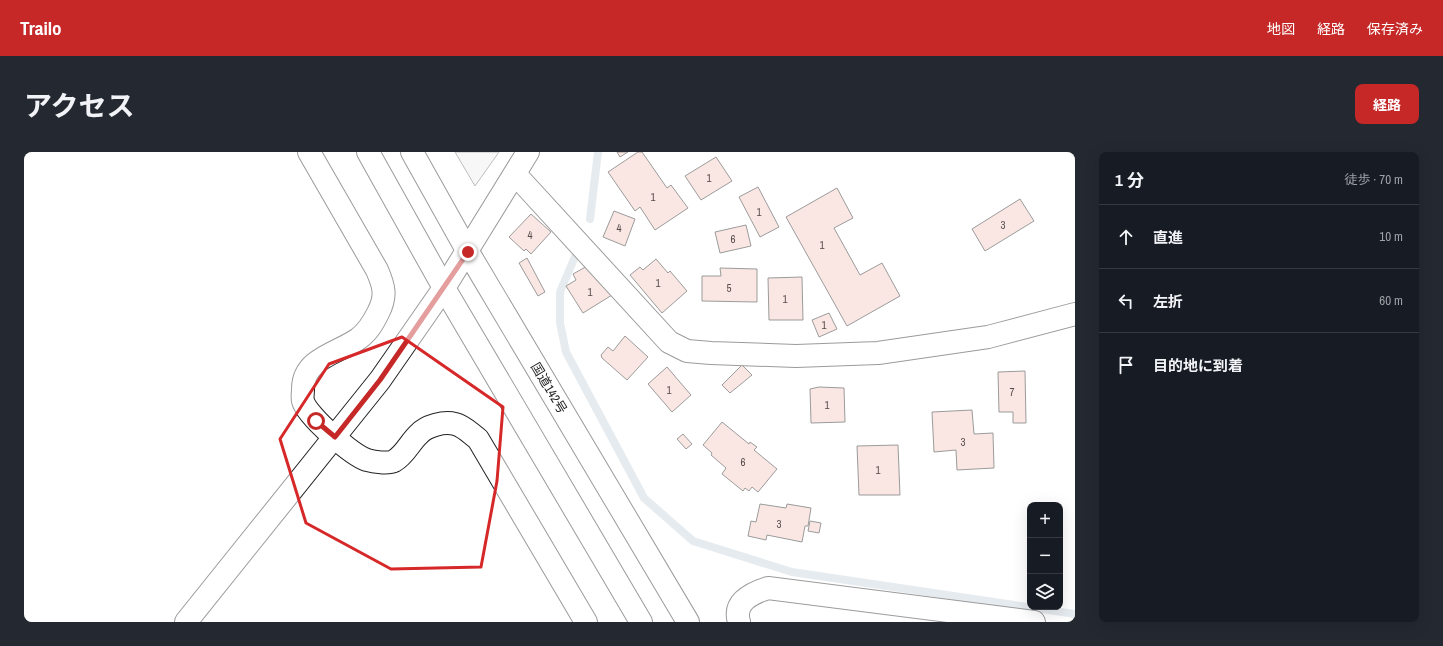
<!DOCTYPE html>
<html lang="ja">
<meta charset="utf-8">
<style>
:root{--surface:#171b24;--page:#242831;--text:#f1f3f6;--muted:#9ea1a6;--line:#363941;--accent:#c62828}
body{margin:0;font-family:"Archivo Narrow","Noto Sans JP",sans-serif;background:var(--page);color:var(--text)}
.controls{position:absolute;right:12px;bottom:12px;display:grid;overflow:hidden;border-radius:8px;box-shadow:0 4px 16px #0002}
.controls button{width:36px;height:36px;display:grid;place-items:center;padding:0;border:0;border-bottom:1px solid var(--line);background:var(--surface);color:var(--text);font:20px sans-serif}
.stop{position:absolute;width:12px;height:12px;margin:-9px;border:3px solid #c62828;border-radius:50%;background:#fff}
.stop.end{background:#c62828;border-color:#fff;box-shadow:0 1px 4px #0008}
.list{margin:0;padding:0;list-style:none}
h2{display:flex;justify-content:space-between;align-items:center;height:52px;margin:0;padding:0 16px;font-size:17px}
h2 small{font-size:13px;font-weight:400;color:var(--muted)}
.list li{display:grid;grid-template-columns:26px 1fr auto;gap:12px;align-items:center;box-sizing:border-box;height:64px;padding:0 16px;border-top:1px solid var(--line)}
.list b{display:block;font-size:15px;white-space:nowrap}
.list em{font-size:13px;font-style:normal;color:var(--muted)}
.icon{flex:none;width:22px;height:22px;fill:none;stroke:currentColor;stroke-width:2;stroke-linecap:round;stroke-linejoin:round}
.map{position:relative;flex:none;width:1051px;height:470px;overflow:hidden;border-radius:8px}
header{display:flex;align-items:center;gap:24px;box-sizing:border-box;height:56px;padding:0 20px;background:var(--accent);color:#fff}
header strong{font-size:19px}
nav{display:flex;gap:22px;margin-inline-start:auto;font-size:14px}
.intro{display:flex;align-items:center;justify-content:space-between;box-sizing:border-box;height:96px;padding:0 24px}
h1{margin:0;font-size:28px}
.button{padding:10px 18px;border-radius:8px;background:var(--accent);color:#fff;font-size:14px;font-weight:700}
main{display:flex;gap:24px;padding:0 24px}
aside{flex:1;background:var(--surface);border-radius:8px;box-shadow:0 4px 16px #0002}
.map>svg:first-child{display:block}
.parking{fill:#ededed;stroke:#6f6f6f}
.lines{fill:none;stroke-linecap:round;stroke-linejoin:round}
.stream{stroke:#c7d3dd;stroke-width:8}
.building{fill:#f3c9c0;stroke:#222}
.minor-casing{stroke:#222;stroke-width:24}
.trunk-casing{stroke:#222;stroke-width:24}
.minor{stroke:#fff;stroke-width:22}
.trunk{stroke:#fff;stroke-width:22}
.route{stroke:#c62828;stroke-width:5}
.marked{fill:none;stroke:#d62828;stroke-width:3;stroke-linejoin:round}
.labels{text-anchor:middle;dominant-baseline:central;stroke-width:3;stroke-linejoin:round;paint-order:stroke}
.number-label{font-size:11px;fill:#564c4a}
.street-label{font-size:13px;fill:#222;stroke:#fff}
</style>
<header>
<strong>Trailo</strong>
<nav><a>地図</a><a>経路</a><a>保存済み</a></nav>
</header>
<div class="intro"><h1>アクセス</h1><a class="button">経路</a></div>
<main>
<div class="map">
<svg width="1051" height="470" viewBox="0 0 1051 470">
<rect width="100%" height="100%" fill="#fff"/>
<polygon class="parking" points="431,0 475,0 451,34"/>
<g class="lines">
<g class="stream">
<polyline points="566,67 574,0"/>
<polyline points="553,100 536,140 536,171 542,200 620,346 669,389 768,420 1051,462"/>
</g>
</g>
<g class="building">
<polygon points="593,0 604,0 596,5"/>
<polygon points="614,0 618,0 643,36 647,33 664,56 631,78 616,55 611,59 584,20"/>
<polygon points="692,5 708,29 677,48 661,24"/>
<polygon points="734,35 755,75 736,85 715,45"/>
<polygon points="813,36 829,66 810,76 836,123 858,111 876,144 823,174 762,65"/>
<polygon points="996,47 1010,69 961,99 948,77"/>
<polygon points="590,59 611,67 601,94 579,85"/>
<polygon points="507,62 527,80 507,102 502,97 500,99 485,85"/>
<polygon points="722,73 727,94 696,101 691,80"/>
<polygon points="503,106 521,140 514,144 495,111"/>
<polygon points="632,107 644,121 646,119 663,139 638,161 606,123 616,115 619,118"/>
<polygon points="565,113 588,143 559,161 542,134 552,128 549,122"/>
<polygon points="696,116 733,117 733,150 678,149 678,124 697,124"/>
<polygon points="778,125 779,168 745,168 744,126"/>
<polygon points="805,161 813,177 795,185 788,168"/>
<polygon points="601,184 624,205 603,228 578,206 577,203 584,195 589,199"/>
<polygon points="718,213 728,223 706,241 698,233"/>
<polygon points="643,215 667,243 648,260 624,232"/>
<polygon points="1001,219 1002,271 989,271 989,260 975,260 974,220"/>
<polygon points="795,235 820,236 821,270 787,271 786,237"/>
<polygon points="948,258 950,282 969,281 970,316 933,318 932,298 910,300 908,260"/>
<polygon points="698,270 725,292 726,290 733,295 730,298 753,317 734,340 728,335 725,339 721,336 719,339 698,322 702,316 687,303 688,301 679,293"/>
<polygon points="659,282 668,292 662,297 653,287"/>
<polygon points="874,293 876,343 835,343 833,294"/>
<polygon points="736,352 762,356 763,352 787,356 784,374 781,374 778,390 743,383 742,388 724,384 727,369 732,370"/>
<polygon points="786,369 797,371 795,381 784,379"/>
</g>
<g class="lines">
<defs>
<g id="minor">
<path d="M285,0L353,118C360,134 363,144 354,161C349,171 344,180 334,187C315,201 279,206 279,237C279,241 278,246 279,249C283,264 328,303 343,308C350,310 364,312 370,309C381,303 386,290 395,282C402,274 420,269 431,272C440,274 447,282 454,287L562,470"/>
<polyline points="491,22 645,190 663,199 687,201 772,204 854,201 964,185 1051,162"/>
<polyline points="162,470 356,228 420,136 504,0"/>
<path d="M715,470C709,450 728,441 744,436L1010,470"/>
</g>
<g id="trunk">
<polyline points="344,0 420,136 617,470"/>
<polyline points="388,0 444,100 664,470"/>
</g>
</defs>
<use href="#minor" class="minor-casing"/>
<use href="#trunk" class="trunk-casing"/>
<use href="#minor" class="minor"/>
<use href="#trunk" class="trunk"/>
</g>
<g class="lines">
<polyline class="route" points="292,269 311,285 356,228 444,100"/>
</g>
<path d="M0 0H1051V470H0ZM378,185L479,255L473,329L457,415L367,417L282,371L256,287L305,212Z" fill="#fff" fill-opacity=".55" fill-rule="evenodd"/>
<path class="marked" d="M378,185L479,255L473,329L457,415L367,417L282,371L256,287L305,212Z"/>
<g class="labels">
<g class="number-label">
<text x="685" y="26">1</text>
<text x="629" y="45">1</text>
<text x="735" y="60">1</text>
<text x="979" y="73">3</text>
<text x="595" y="76">4</text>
<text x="506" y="83">4</text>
<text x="709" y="87">6</text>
<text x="798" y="93">1</text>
<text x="634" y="131">1</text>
<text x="705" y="136">5</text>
<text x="566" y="140">1</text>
<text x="761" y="147">1</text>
<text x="800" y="173">1</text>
<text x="645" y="238">1</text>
<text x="988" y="240">7</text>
<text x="803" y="253">1</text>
<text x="939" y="290">3</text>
<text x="719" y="310">6</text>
<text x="854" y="318">1</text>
<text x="755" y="372">3</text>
</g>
<g class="street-label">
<text transform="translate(525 236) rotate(59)">国道142号</text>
</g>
</g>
</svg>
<div class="controls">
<button>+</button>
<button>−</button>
<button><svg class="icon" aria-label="layers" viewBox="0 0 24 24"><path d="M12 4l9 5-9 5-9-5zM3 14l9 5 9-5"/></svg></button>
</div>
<div class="stop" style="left:292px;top:269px"></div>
<div class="stop end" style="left:444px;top:100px"></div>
</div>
<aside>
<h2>1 分<small>徒歩 · 70 m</small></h2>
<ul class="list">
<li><svg class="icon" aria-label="ahead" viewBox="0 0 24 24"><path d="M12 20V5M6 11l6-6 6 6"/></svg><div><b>直進</b></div><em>10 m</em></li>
<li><svg class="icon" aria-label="left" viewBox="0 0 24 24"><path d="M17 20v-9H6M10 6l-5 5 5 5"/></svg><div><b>左折</b></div><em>60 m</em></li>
<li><svg class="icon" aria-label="arrive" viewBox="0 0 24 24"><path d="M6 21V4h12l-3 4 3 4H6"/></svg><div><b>目的地に到着</b></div></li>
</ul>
</aside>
</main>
